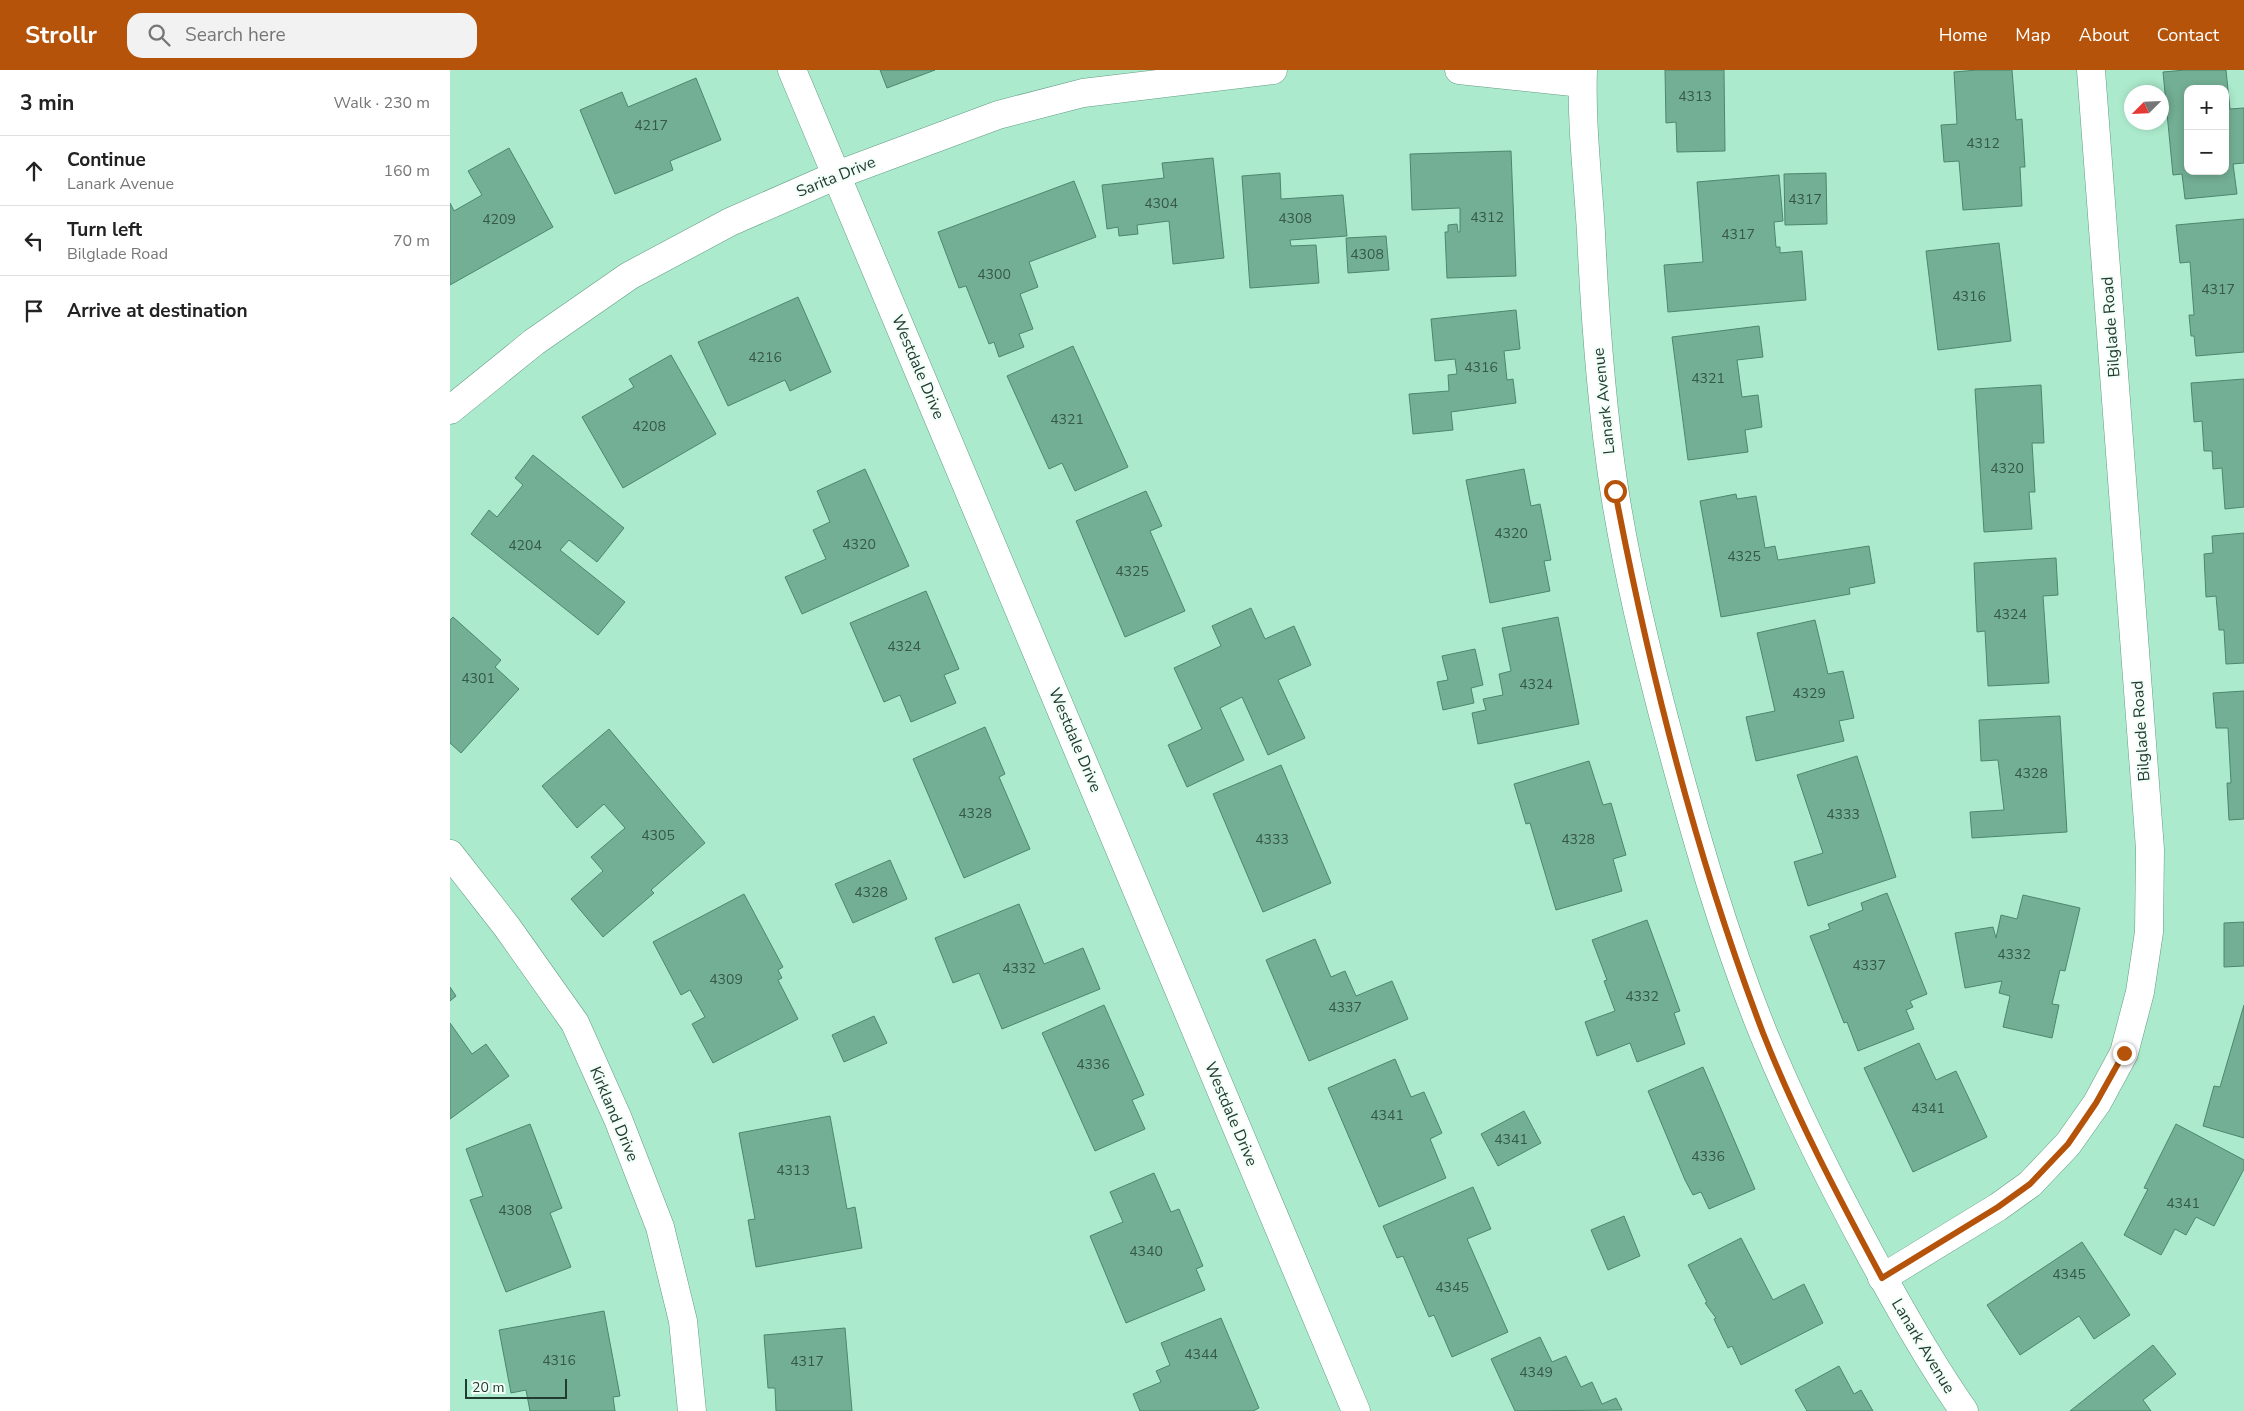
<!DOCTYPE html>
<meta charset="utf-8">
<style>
:root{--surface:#fff;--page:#f2f2f2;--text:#222;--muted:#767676;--line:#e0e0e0;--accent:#b45309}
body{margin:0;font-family:"Nunito Sans",sans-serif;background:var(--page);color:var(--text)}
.controls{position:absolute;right:15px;top:15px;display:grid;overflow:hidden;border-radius:10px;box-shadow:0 2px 8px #0003}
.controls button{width:45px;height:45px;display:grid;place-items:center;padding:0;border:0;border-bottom:1px solid var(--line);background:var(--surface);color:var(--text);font:25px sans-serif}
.compass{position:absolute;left:1674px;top:15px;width:45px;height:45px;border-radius:50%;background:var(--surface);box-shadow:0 2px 8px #0003;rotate:246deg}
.scale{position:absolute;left:15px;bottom:12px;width:102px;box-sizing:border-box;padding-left:5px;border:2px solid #223b30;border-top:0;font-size:14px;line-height:18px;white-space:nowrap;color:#223b30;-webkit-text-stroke:4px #f2fef8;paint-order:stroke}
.stop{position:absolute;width:15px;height:15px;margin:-11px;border:4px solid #b45309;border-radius:50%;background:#fff}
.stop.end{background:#b45309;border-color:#fff;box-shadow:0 1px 5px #0008}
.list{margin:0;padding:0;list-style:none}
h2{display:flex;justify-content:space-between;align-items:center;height:65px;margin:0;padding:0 20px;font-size:21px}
h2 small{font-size:16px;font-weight:400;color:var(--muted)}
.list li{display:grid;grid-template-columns:32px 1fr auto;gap:15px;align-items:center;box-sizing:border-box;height:70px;padding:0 20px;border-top:1px solid var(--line)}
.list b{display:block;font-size:19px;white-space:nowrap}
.list p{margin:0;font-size:16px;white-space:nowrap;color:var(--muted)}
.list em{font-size:16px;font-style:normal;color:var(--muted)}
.icon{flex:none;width:28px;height:28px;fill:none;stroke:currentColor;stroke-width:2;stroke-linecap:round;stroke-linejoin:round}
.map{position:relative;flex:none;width:1794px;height:1341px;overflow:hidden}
header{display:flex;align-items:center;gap:30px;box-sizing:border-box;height:70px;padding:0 25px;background:var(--accent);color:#fff}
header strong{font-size:24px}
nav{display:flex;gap:28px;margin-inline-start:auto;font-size:18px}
.search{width:350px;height:45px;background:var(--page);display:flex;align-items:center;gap:12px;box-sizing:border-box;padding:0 18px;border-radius:15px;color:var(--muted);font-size:19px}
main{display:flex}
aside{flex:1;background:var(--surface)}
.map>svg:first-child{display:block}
.building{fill:#73af95;stroke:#4b876e;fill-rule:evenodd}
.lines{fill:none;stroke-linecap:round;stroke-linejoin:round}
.minor-casing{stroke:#619d83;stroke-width:29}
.tertiary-casing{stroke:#619d83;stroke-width:29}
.minor{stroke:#fff;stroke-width:28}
.tertiary{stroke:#fff;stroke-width:28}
.route{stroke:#b45309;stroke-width:6}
.labels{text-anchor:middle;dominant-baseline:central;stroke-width:4;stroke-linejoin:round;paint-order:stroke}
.number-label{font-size:14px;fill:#365849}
.street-label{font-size:16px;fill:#223b30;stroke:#f2fef8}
</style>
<header>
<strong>Strollr</strong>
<div class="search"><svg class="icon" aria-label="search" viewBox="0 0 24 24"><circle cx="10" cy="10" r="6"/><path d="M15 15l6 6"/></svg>Search here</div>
<nav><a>Home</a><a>Map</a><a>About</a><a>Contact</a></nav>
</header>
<main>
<aside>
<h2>3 min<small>Walk · 230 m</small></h2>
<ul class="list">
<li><svg class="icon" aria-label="ahead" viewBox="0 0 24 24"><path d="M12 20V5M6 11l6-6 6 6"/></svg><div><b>Continue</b><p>Lanark Avenue</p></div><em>160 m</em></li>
<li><svg class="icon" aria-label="left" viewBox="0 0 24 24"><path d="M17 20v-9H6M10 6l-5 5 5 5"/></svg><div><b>Turn left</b><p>Bilglade Road</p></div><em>70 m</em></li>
<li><svg class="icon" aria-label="arrive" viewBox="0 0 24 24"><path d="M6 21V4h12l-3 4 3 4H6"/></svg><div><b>Arrive at destination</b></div></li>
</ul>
</aside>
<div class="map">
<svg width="1794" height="1341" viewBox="0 0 1794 1341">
<rect width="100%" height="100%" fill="#aceacd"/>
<g class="building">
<polygon points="430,0 485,0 437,18"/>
<polygon points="1215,0 1274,0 1275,81 1227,82 1226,52 1216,53"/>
<polygon points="1527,0 1562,0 1566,50 1572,49 1575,97 1570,97 1572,136 1513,140 1509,91 1494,92 1491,55 1507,54 1504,2"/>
<path d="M1735,0H1776L1780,39L1794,38V93L1783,94L1787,124L1735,129L1732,104L1723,105L1713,2ZM1738,19H1775V101H1738Z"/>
<polygon points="246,8 271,70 220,91 223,100 165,124 130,40 172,22 178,37"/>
<polygon points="59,78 103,157 0,215 0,133 4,141 32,125 18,101"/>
<polygon points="1061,81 1066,206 997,208 995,162 998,162 998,155 1007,154 1008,162 1010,162 1010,138 962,140 960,84"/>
<polygon points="763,88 774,188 723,194 719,151 687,155 688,164 669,166 668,157 657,159 652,115 714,108 712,93"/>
<polygon points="830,103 831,129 893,125 897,166 840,170 841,176 866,175 869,213 800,218 792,106"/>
<polygon points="1376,103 1377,154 1335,155 1334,104"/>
<polygon points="1329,105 1333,151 1324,152 1326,177 1330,177 1330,183 1352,181 1356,230 1218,242 1214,195 1253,192 1247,112"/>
<polygon points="624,111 646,167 579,192 588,217 570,224 583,259 569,264 574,277 549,287 544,272 539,274 516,216 509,218 488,162"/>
<polygon points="1794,149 1794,282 1746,286 1744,266 1741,266 1739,245 1744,245 1740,192 1730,193 1726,155"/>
<polygon points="936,166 939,200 898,203 896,168"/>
<polygon points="1549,173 1561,271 1488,280 1476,181"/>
<polygon points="348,227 381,302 340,321 335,310 278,336 248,272"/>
<polygon points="1066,240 1070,279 1054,281 1057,310 1063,309 1066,333 1001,342 1003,360 963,364 959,324 999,321 998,305 1007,304 1005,289 985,291 981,249"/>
<polygon points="1309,256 1313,287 1287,290 1292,327 1308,325 1312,357 1295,360 1298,382 1238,390 1222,267"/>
<polygon points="623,276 678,397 625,421 612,393 599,399 557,306"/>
<polygon points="221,285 266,364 173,418 132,347 184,317 179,309"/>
<polygon points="1794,309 1794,437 1775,439 1772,398 1763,399 1762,381 1754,381 1752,351 1744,352 1741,313"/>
<polygon points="1591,315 1594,373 1582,373 1585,422 1579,422 1582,459 1534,462 1525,319"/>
<polygon points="83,385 174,458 147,492 119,470 110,480 175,532 148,565 21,464 39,440 47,447 73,415 65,408"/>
<polygon points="415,399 459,496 352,544 335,507 376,489 363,460 380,452 367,421"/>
<polygon points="1074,399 1081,436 1090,434 1101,490 1094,491 1100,521 1040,533 1016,410"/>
<polygon points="696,421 712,456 700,461 735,541 675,567 626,451"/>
<polygon points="1286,424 1287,429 1306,426 1315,478 1325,476 1328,490 1419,476 1425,513 1399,518 1400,524 1271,547 1250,431"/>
<polygon points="1794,463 1794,593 1776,594 1774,560 1769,560 1766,526 1756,527 1754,484 1763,483 1762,466"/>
<polygon points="1606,488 1608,525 1593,526 1599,613 1538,616 1535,561 1527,562 1524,493"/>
<polygon points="476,521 509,599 494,605 506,633 461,652 450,625 434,632 400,553"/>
<polygon points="801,538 815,569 844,556 861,595 828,610 855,668 818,685 792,627 770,638 794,690 737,717 718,675 752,659 724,598 771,576 762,556"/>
<polygon points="3,547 51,590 45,597 69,619 11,683 0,673 0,550"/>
<polygon points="1108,547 1129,654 1028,674 1022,643 1036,640 1033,629 1053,625 1049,604 1061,601 1052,558"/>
<polygon points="1365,550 1378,604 1393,601 1404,648 1389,651 1394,671 1306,691 1296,647 1325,641 1307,563"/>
<polygon points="1025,579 1033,615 1021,618 1024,633 993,640 987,612 998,610 992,586"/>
<polygon points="1794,621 1794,749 1779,750 1777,713 1781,713 1778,658 1766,658 1763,623"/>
<polygon points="1610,646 1617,762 1522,768 1520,742 1554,740 1548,690 1531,691 1529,650"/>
<polygon points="535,657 555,704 549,707 580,779 514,808 463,689"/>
<polygon points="159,659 255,773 201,820 204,823 153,867 121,829 153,801 141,787 175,758 154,734 127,758 92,716"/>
<polygon points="1407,686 1446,807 1358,836 1344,792 1373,783 1347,705"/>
<polygon points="1139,691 1153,735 1161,733 1176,785 1163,789 1172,821 1106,840 1080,753 1076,754 1064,714"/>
<polygon points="831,695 881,813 813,842 763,724"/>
<polygon points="440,790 457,829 403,853 385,814"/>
<polygon points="1437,823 1477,924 1460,931 1463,937 1456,940 1464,959 1408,981 1397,952 1394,953 1360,866 1380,859 1378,854 1413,840 1411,833"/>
<polygon points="294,824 333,897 328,900 332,908 328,910 348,949 263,993 242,954 255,947 240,920 231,925 203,872"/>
<polygon points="1573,825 1630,838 1615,901 1610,900 1602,934 1609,935 1602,968 1553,957 1560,926 1549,923 1552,911 1515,918 1505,863 1543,857 1546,868 1551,845 1567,849"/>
<polygon points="569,834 594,894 633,878 650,919 552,959 529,903 503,913 485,868"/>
<polygon points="1197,850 1230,941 1224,943 1235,974 1187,992 1180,973 1147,986 1135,952 1165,941 1154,911 1157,910 1142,870"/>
<polygon points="1794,852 1794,896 1774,897 1774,853"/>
<polygon points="865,869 881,907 895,901 906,926 942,911 958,949 859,991 816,890"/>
<polygon points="0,917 6,926 0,931"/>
<polygon points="654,935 694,1025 682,1030 695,1059 645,1081 592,963"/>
<polygon points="1794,935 1794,1068 1753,1056 1764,1016 1770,1017"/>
<polygon points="424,946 437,973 394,992 382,965"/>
<polygon points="0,953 22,984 36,974 59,1006 0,1049"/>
<polygon points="1469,973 1486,1010 1506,1001 1537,1067 1463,1102 1414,998"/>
<polygon points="945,989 961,1027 974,1022 992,1063 980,1069 996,1108 929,1137 878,1018"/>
<polygon points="1253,997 1305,1119 1259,1139 1251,1122 1243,1125 1235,1110 1198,1021"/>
<polygon points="1074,1041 1091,1073 1048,1096 1031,1064"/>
<polygon points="380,1046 397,1139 405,1137 412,1178 306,1197 298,1150 305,1149 289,1063"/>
<polygon points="80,1054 112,1138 100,1143 121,1197 56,1222 20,1130 33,1126 16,1079"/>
<polygon points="1726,1054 1794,1090 1794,1099 1764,1156 1746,1147 1736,1165 1725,1159 1711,1185 1674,1165 1698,1119 1694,1118"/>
<polygon points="704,1103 721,1142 729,1139 753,1196 746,1199 755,1220 676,1253 640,1166 673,1152 660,1122"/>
<polygon points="1023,1117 1041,1159 1017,1169 1058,1262 1002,1287 984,1245 979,1247 953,1186 947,1188 933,1156"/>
<polygon points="1174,1146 1190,1186 1158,1200 1141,1160"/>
<polygon points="1291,1168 1323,1230 1354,1214 1373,1253 1291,1295 1282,1276 1278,1278 1264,1249 1266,1248 1255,1233 1257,1232 1238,1195"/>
<polygon points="1632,1172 1680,1245 1644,1269 1629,1246 1570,1285 1537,1235"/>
<polygon points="154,1241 170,1326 163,1327 165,1341 80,1341 76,1320 61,1323 49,1260"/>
<polygon points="771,1248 809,1338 803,1341 690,1341 683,1324 711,1312 706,1301 720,1295 711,1273"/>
<polygon points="395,1258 402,1341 326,1341 325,1318 318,1318 314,1265"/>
<polygon points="1090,1267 1102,1292 1116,1286 1131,1317 1142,1312 1152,1334 1166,1328 1172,1340 1065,1341 1041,1289"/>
<polygon points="1703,1275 1726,1304 1693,1330 1701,1341 1620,1341"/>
<polygon points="1389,1296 1404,1324 1411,1320 1423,1341 1357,1341 1345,1320"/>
</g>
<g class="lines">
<defs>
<g id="minor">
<polyline points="1009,0 1132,13"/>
<path d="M1133,0C1131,54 1138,109 1141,163C1145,248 1151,333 1164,418C1177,502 1197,585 1219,667C1246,768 1275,869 1314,965C1345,1040 1381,1112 1419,1182C1448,1236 1479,1291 1514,1341"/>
<polyline points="0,340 84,272 179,206 280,152 387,105 548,45 633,23 823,0"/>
<polyline points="0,784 57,857 125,953 168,1049 210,1157 233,1251 242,1341"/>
<polyline points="1432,1208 1548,1137 1580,1114 1618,1074 1647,1033 1674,983 1690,922 1699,862 1700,779 1641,0"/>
</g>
<polyline id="tertiary" points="342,0 906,1341"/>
</defs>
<use href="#minor" class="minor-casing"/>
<use href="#tertiary" class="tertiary-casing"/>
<use href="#minor" class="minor"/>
<use href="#tertiary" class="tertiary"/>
</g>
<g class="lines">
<path class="route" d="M1165,421C1200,605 1246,787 1313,963C1346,1047 1389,1128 1432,1208L1548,1137L1580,1114L1618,1074L1646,1033L1674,983"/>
</g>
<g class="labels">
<g class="number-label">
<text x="1245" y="26">4313</text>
<text x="201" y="55">4217</text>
<text x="1533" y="73">4312</text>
<text x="1355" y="129">4317</text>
<text x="711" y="133">4304</text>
<text x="1037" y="147">4312</text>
<text x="845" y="148">4308</text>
<text x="49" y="149">4209</text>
<text x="1288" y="164">4317</text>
<text x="917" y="184">4308</text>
<text x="544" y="204">4300</text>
<text x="1768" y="219">4317</text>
<text x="1519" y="226">4316</text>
<text x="315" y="287">4216</text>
<text x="1031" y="297">4316</text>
<text x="1258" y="308">4321</text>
<text x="617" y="349">4321</text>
<text x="199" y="356">4208</text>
<text x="1557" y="398">4320</text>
<text x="1061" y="463">4320</text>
<text x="409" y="474">4320</text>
<text x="75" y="475">4204</text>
<text x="1294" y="486">4325</text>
<text x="682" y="501">4325</text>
<text x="1560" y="544">4324</text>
<text x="454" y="576">4324</text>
<text x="28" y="608">4301</text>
<text x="1086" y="614">4324</text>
<text x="1359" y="623">4329</text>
<text x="1581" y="703">4328</text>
<text x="525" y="743">4328</text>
<text x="1393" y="744">4333</text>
<text x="208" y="765">4305</text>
<text x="822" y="769">4333</text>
<text x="1128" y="769">4328</text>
<text x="421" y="822">4328</text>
<text x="1564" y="884">4332</text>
<text x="1419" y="895">4337</text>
<text x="569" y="898">4332</text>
<text x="276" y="909">4309</text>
<text x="1192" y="926">4332</text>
<text x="895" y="937">4337</text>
<text x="643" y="994">4336</text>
<text x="1478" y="1038">4341</text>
<text x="937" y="1045">4341</text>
<text x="1061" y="1069">4341</text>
<text x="1258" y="1086">4336</text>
<text x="343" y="1100">4313</text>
<text x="1733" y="1133">4341</text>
<text x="65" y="1140">4308</text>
<text x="696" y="1181">4340</text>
<text x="1619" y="1204">4345</text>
<text x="1002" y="1217">4345</text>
<text x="751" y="1284">4344</text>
<text x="109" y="1290">4316</text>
<text x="357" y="1291">4317</text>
<text x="1086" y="1302">4349</text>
</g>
<g class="street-label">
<text transform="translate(386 107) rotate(-22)">Sarita Drive</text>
<text transform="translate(1661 257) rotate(-94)">Bilglade Road</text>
<text transform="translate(468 297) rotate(67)">Westdale Drive</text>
<text transform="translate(1154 331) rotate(-96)">Lanark Avenue</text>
<text transform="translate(1691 661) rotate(-94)">Bilglade Road</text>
<text transform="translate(625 670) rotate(67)">Westdale Drive</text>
<text transform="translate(164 1044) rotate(67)">Kirkland Drive</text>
<text transform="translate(781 1044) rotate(67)">Westdale Drive</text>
<text transform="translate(1473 1276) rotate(59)">Lanark Avenue</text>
</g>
</g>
</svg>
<div class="controls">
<button>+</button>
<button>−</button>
</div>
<svg class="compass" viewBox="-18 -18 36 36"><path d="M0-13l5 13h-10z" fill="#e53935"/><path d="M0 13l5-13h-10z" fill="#767676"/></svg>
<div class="scale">20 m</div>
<div class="stop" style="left:1165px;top:421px"></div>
<div class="stop end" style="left:1674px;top:983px"></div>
</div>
</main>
